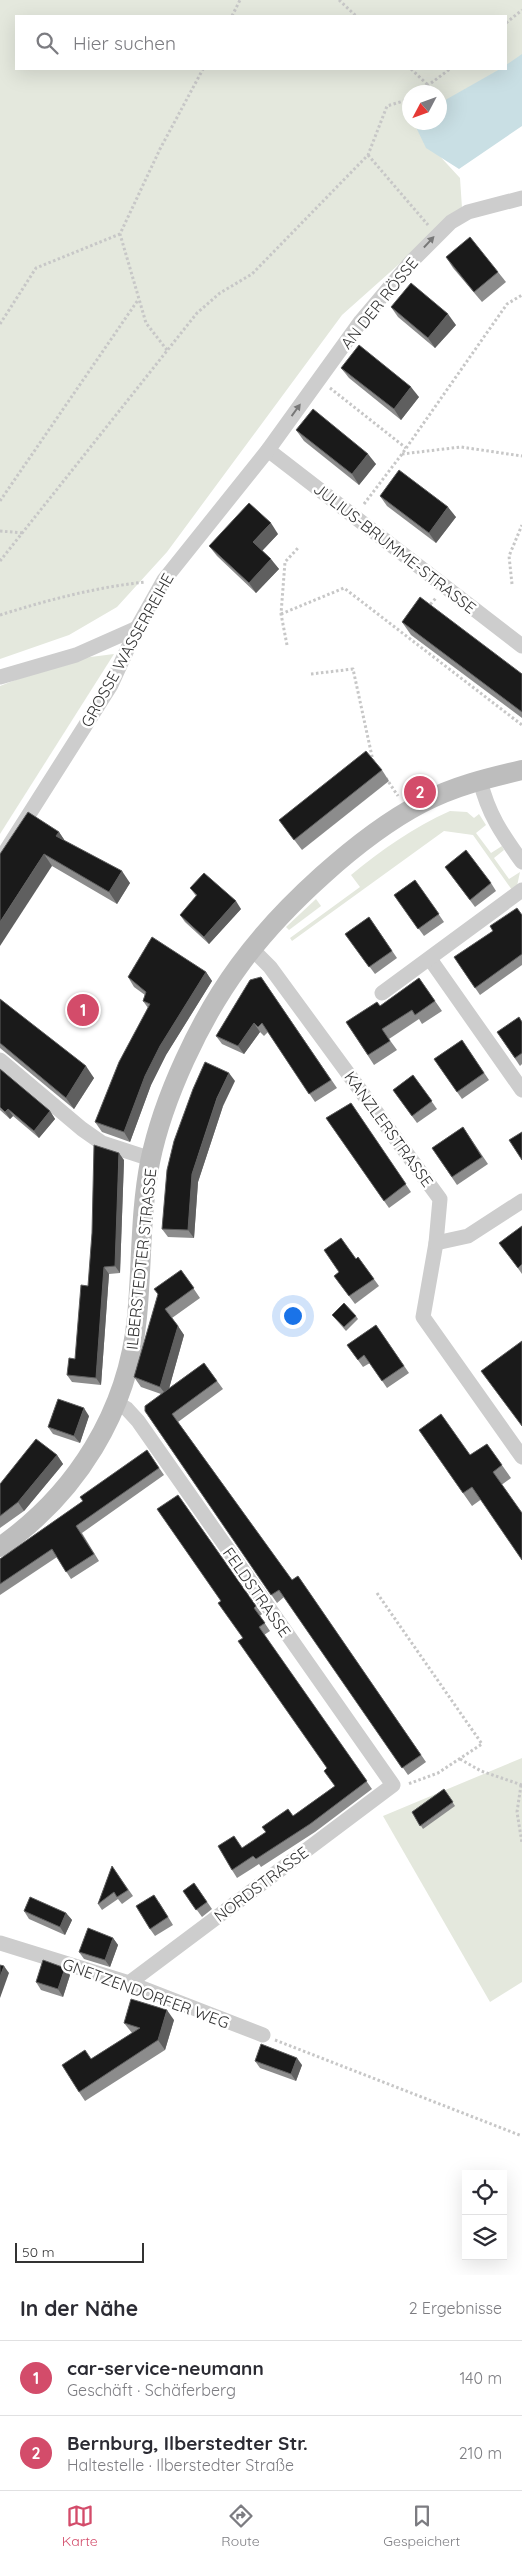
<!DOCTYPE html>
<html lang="de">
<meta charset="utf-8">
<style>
:root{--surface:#fff;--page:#f7f7f7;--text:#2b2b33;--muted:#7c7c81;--line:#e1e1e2;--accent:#d34c6a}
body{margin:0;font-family:Quicksand,sans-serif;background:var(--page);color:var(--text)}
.controls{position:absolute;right:15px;bottom:15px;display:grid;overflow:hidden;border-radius:0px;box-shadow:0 5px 20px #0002}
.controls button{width:45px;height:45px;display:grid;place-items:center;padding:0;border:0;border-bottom:1px solid var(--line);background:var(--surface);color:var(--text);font:25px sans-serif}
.compass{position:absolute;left:402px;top:85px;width:45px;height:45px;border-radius:50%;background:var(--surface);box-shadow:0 5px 20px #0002;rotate:229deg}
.scale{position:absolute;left:15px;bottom:12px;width:129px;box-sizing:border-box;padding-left:5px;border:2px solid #333;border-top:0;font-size:14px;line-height:18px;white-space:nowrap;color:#333;-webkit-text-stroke:4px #fff;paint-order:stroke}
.you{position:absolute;left:292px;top:1315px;width:18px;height:18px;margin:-12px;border:4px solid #fff;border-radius:50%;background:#1a73e8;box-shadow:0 0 0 8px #1a73e833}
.badge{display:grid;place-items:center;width:32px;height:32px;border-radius:50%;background:var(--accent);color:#fff;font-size:16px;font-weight:700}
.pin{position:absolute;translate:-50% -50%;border:2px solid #fff;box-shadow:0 1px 5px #0006}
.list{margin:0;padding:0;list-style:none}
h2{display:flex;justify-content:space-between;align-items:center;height:65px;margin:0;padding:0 20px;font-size:21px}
h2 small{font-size:16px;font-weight:400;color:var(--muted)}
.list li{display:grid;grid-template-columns:32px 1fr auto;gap:15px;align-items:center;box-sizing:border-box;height:75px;padding:0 20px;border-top:1px solid var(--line)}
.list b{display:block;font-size:19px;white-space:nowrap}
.list p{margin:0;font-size:16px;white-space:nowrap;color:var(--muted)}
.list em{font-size:16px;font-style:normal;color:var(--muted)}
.icon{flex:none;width:28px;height:28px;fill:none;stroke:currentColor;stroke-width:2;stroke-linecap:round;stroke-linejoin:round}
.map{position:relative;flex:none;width:522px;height:2275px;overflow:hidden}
.search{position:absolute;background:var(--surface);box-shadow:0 5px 20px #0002;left:15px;right:15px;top:15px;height:55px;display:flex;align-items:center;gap:12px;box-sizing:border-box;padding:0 18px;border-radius:0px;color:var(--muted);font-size:19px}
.sheet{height:215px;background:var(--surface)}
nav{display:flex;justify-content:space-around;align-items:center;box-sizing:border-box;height:70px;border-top:1px solid var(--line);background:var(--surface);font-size:14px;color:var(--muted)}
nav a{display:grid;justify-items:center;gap:2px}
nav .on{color:var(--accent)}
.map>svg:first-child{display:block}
.green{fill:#e4e8dd;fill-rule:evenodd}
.water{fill:#c9dfe4}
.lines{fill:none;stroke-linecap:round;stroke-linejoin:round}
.path{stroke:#c7c7c7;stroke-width:3;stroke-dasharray:2.5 2.5;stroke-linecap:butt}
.street{stroke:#cdcdcd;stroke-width:15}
.secondary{stroke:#bdbdbd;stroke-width:20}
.wall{fill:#8c8c8c}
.shaded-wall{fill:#5f5f5f}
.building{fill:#1a1a1a;stroke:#5f5f5f}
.oneway{fill:#787878}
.labels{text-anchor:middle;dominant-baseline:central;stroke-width:5;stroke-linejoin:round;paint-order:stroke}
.street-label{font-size:16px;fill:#333;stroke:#fff}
</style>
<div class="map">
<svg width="522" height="2275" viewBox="0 0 522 2275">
<rect width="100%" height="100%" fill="#fff"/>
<g class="green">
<path d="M0,0H522V70L440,108V92H410V122L424,123V139L460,178L462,208L342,315L167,552L117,607L69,635L0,659ZM16,16H506V69H16Z"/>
<polygon points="114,654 0,834 0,686 67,660"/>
<path d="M450,811L467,812L474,818L479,814L486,825L476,833L491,853L502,846L504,850L494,858L509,879L520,872L517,886L512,890L473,835L444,831L292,941L290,938L360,887L351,875C381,850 414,827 450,811Z"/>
<polygon points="316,899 321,906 289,930 286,927"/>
<polygon points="522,1758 522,1982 490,2002 383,1816"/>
</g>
<polygon class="water" points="522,54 522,126 459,169 426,148 414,123 440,122 440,103 500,69 506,69 506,65"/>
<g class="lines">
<g class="path">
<polyline points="339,0 356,16"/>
<polyline points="232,16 240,0"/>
<polyline points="506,23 522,10"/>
<polyline points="411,69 429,86"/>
<polyline points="419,92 450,69"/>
<polyline points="368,155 428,225"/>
<polyline points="0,324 36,268 120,234"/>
<polyline points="167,350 146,323 120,234 160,149 203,69"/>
<polyline points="330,388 406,448"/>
<polyline points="402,454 461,447 522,456"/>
<polyline points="0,501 138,300"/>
<polyline points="364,504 402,454 507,304 522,295"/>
<polyline points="0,531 24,533"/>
<polyline points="0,561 197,313 220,293 252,274 368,155 387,106 410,99"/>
<polyline points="512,584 509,556 522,525"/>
<polyline points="427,608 436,598"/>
<polyline points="281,614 344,588 522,725"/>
<path d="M0,615C48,600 96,587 146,582"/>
<polyline points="287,645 281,614 285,562 298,548"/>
<polyline points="311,674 353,669 373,761"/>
<polyline points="386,778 398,796"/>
<polyline points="377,1593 482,1744 438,1773 408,1784"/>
<polyline points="460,1759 481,1771 522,1785"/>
<polyline points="521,1785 517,1812 522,1843"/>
<polyline points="275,2040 522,2136"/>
</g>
<g class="street">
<polyline points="268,450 522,646"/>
<polyline points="0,677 76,655 137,628"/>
<path d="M480,780C488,814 502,834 522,862"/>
<polyline points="0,860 111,685 137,628 164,580 268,450 361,321 410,263 451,222 468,212 522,198"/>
<polyline points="252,949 270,967 440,1199 436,1243 423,1317 522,1457"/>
<polyline points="430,959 522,1090"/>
<polyline points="382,993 522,890"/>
<polyline points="0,1060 82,1129 102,1143 151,1159"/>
<polyline points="436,1243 468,1236 522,1201"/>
<polyline points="117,1403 127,1409 138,1421 393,1785 129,1983"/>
<polyline points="0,1943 129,1983 263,2035"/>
</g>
<path class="secondary" d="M0,1547C76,1494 128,1412 137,1317C142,1266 140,1213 150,1162C163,1098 200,1019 239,966C280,909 359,836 422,803C454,786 488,778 522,770"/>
</g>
<g class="wall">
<polygon points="446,257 498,272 506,282 482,302 453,268"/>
<polygon points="391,307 456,325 435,348 398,317"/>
<polygon points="341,368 419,397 401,420 349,378"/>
<polygon points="296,430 376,464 359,485 304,441"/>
<polygon points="380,496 456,517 436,543 387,506"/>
<polygon points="278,534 262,551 279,569 256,593 217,556 209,546"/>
<polygon points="402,622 522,674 522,718 411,635"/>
<polygon points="382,770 389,781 302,850 279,820"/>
<polygon points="59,832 65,841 130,883 117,904 52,866 0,854"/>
<polygon points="445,867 491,883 496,891 475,907"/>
<polygon points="415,880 444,922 424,936 394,895"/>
<polygon points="190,888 241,909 209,944 185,922 180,915 196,896"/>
<polygon points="522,914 522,965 480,995 454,957 493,931"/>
<polygon points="369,917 397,958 375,974 345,934"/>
<polygon points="206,972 212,981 166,1055 151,1085 130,1142 102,1132 95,1122 148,1008 143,1001 145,995 134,987 128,977"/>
<polygon points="261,977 337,1088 315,1102 268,1032 264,1036 260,1032 244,1054 222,1044 216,1036"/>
<polygon points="419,978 442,1011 422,1024 419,1019 389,1039 397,1050 374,1065 346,1022 380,1006"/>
<polygon points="0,999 94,1078 74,1109 0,1048"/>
<polygon points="522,1022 522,1064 520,1066 497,1032"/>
<polygon points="462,1040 489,1080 462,1099 434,1059"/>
<polygon points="0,1069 50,1111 55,1119 39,1138 13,1116 10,1119 0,1110"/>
<polygon points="413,1075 437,1109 417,1123 393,1090"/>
<polygon points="235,1081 223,1106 198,1182 194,1238 168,1237 162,1229"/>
<polygon points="351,1103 411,1192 389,1208 326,1118"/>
<polygon points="463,1127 488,1164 457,1185 432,1148"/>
<polygon points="124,1160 120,1273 109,1274 101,1385 72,1382 67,1375 75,1359 88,1286"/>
<polygon points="522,1226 522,1274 505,1250"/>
<polygon points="358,1257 379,1286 355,1304 334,1276"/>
<polygon points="181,1270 200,1298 172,1318 184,1335 169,1388 204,1363 223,1389 178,1422 292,1580 298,1576 426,1762 408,1775 284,1597 277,1603 145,1411 161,1394 141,1387 134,1377"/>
<polygon points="332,1315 356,1316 358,1319 346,1331"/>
<polygon points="376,1325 409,1373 387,1388 370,1363 363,1367 347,1345"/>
<polygon points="89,1416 80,1443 53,1434 48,1427"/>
<polygon points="419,1430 470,1455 487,1444 511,1478 472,1506"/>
<polygon points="147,1450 164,1475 82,1533 99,1561 71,1579 57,1557 0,1595 0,1559 83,1501"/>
<polygon points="57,1455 63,1464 24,1511 0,1528 0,1484"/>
<polygon points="178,1495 262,1614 260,1616 270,1631 264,1635 372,1789 315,1832 261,1867 259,1864 237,1878 232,1870 243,1848 293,1816 335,1786 327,1768 243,1638"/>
<polygon points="444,1789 455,1806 423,1829 412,1812"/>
<polygon points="112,1866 133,1896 122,1904 118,1899 102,1910 98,1904"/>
<polygon points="194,1883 212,1909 202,1917 183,1891"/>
<polygon points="159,1902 173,1925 155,1936 150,1929"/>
<polygon points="24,1911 66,1913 72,1920 65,1935 29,1919"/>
<polygon points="113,1938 118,1945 110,1967 84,1959 79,1952"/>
<polygon points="70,1975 63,1997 41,1990 36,1982"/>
<polygon points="174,2020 165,2050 85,2101 79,2092 91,2059 132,2033 124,2023"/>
<polygon points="255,2061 302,2065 296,2081 260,2068"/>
</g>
<g class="shaded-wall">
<polygon points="448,314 456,325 435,348 428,338"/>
<polygon points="411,387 419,397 401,420 394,409"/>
<polygon points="368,454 376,464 359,485 352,474"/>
<polygon points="448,507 456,517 436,543 429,533"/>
<polygon points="271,523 278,534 261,552 253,542"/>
<polygon points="271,559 279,569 256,593 249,583"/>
<polygon points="59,832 67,844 56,836"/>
<polygon points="44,854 52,866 0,946 0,922"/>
<polygon points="122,871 130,883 117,904 109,892"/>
<polygon points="236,901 241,909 209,944 204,937"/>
<polygon points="206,972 212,981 166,1055 151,1085 130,1142 124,1132 145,1076 160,1046"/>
<polygon points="254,1023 260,1032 244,1054 238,1046"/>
<polygon points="86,1066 94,1078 74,1109 66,1098"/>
<polygon points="229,1073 235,1081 223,1106 198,1182 194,1238 188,1230 192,1174 217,1098"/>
<polygon points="8,1109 13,1116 10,1119 5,1112"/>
<polygon points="50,1111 55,1119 39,1138 34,1131"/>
<polygon points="119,1153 124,1160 120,1273 115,1266"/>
<polygon points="104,1267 109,1274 101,1385 96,1378"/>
<polygon points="178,1326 184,1335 167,1396 160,1387"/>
<polygon points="84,1408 89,1416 80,1443 74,1436"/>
<polygon points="57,1455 63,1464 24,1511 18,1502"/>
<polygon points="66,1913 72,1920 65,1935 60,1927"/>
<polygon points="113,1938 118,1945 110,1967 105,1960"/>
<polygon points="4,1966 9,1973 0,1998 0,1977"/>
<polygon points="65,1968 70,1975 63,1997 58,1989"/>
<polygon points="167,2010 174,2020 165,2050 158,2040"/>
<polygon points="297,2058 302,2065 296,2081 291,2074"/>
</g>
<g class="building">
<polygon points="470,237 498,272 474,292 446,257"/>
<polygon points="411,283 448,314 428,338 391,307"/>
<polygon points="359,345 411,387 394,409 341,368"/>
<polygon points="313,409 368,454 352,474 296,430"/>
<polygon points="399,470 448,507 429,533 380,496"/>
<polygon points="249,503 271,523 253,542 271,559 249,583 209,546"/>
<polygon points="420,597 522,674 522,712 402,622"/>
<polygon points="366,751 382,770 294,840 279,820"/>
<polygon points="28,812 59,832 56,836 122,871 109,892 44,854 0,922 0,854"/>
<polygon points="466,850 491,883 470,900 445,867"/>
<polygon points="204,873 236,901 204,937 180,915 197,895 190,888"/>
<polygon points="415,880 439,914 418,929 394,895"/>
<polygon points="517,908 522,915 522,954 475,988 454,957 493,931 490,926"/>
<polygon points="369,917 392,951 369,967 345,934"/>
<polygon points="152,937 206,972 160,1046 145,1076 124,1132 95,1122 119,1062 150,1004 143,1001 146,992 128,977"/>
<polygon points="261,977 331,1080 309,1094 262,1023 258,1027 254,1023 238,1046 216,1036 250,980"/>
<polygon points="419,978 435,1001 415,1015 412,1010 382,1029 390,1041 368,1055 346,1022 377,1002 380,1006"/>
<polygon points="0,999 86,1066 66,1098 0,1043"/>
<polygon points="519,1017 522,1022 522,1053 515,1058 497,1032"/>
<polygon points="462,1040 484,1073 457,1092 434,1059"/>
<polygon points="205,1062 229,1073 217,1098 192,1174 188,1230 162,1229 167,1170 174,1141 193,1089"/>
<polygon points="0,1069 50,1111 34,1131 8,1109 5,1112 0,1107"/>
<polygon points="413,1075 432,1101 412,1116 393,1090"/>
<polygon points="351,1103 406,1184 384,1201 326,1118"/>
<polygon points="463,1127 482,1157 452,1177 432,1148"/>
<polygon points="522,1132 522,1160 509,1140"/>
<polygon points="94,1145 119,1153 115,1266 104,1267 96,1378 67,1375 69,1358 75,1359 81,1285 88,1286 92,1233"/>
<polygon points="522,1226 522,1264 518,1268 499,1243"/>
<polygon points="341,1238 356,1259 358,1257 374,1279 349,1296 334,1276 339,1272 324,1250"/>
<polygon points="181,1270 194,1288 165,1309 178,1326 160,1387 134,1377 158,1294 154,1289"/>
<polygon points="344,1303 356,1316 344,1327 332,1315"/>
<polygon points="376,1325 404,1366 382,1381 364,1355 358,1360 347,1345"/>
<polygon points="522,1341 522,1426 481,1371"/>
<polygon points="204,1363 217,1381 172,1414 292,1580 298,1576 421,1755 402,1768 279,1590 271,1595 145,1411 145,1406"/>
<polygon points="58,1399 84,1408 74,1436 48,1427"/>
<polygon points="441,1414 470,1455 487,1444 502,1465 493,1472 522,1513 522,1560 472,1487 463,1493 419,1430"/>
<polygon points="36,1439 57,1455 18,1502 0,1516 0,1484"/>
<polygon points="147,1450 159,1468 76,1526 94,1554 66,1572 52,1549 0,1584 0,1559 83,1501 80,1497"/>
<polygon points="178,1495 256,1606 254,1608 265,1623 259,1627 367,1781 310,1824 256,1859 253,1856 232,1870 218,1846 234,1836 242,1848 266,1832 262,1827 288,1809 293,1816 335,1786 324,1771 327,1768 238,1641 243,1638 218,1603 221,1601 157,1509"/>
<polygon points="444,1789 453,1802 420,1826 412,1812"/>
<polygon points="112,1866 128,1890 117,1897 114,1892 98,1904"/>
<polygon points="194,1883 207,1902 196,1910 183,1891"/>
<polygon points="154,1895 168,1917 150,1929 136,1906"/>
<polygon points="30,1897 66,1913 60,1927 24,1911"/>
<polygon points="88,1928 113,1938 105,1960 79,1952"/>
<polygon points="43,1960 65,1968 58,1989 36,1982"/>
<polygon points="0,1965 4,1966 0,1977"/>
<polygon points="131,1999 167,2010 158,2040 79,2092 62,2065 85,2050 91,2059 140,2028 124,2023"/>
<polygon points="261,2044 297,2058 291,2074 255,2061"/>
</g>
<defs><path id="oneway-solid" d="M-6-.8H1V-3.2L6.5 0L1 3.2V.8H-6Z" transform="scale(1.25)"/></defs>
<g class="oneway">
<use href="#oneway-solid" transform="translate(429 242) rotate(-47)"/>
<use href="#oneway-solid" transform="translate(296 410) rotate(-54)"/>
</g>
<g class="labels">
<g class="street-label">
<text transform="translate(379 303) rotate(-51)">AN DER RÖSSE</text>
<text transform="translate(395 548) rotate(38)">JULIUS-BRUMME-STRASSE</text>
<text transform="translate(127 650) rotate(-61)">GROSSE WASSERREIHE</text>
<text transform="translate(389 1129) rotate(54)">KANZLERSTRASSE</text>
<text transform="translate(141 1259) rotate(-84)">ILBERSTEDTER STRASSE</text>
<text transform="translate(257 1592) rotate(55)">FELDSTRASSE</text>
<text transform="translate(261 1884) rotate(-37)">NORDSTRASSE</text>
<text transform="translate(146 1993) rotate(20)">GNETZENDORFER WEG</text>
</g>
</g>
</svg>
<div class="controls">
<button><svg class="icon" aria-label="locate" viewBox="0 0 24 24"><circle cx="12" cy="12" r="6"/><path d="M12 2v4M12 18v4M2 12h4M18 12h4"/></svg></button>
<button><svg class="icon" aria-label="layers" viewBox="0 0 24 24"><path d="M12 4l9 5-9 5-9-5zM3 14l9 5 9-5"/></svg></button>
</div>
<svg class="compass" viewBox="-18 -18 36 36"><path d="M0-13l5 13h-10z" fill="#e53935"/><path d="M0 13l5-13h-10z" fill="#7c7c81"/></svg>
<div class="scale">50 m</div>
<div class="you"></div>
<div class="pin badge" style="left:83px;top:1010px">1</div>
<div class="pin badge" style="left:420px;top:792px">2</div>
<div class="search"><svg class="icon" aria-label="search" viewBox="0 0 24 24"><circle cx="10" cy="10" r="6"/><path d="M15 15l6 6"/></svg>Hier suchen</div>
</div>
<section class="sheet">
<h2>In der Nähe<small>2 Ergebnisse</small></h2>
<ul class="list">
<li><span class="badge">1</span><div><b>car-service-neumann</b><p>Geschäft · Schäferberg</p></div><em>140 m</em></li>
<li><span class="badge">2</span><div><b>Bernburg, Ilberstedter Str.</b><p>Haltestelle · Ilberstedter Straße</p></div><em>210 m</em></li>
</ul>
</section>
<nav>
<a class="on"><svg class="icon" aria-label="map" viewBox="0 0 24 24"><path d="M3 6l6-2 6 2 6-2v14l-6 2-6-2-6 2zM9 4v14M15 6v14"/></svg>Karte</a>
<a><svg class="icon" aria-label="directions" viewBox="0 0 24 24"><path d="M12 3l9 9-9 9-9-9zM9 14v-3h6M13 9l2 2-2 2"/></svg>Route</a>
<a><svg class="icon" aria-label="saved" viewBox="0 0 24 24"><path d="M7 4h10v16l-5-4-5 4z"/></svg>Gespeichert</a>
</nav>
